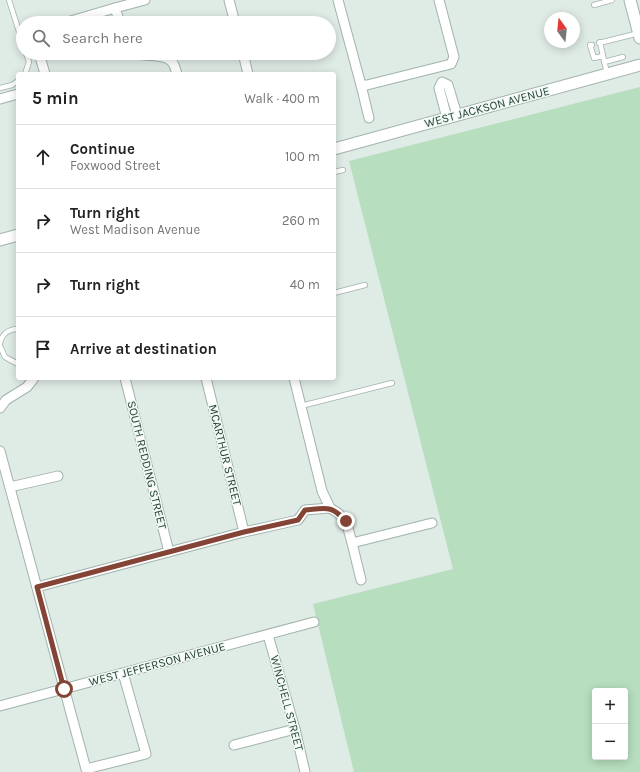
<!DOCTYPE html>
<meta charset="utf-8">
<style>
:root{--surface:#fff;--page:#f2f2f2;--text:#222;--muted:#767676;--line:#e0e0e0}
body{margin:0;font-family:Karla,sans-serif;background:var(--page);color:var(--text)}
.controls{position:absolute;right:12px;bottom:12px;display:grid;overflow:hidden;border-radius:4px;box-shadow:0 2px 10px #0003}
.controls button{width:36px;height:36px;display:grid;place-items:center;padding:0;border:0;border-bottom:1px solid var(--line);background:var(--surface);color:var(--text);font:20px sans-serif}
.compass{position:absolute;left:544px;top:12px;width:36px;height:36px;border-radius:50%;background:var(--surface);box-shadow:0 2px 10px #0003;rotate:345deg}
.stop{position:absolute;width:12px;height:12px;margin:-9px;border:3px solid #834436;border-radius:50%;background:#fff}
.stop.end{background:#834436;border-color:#fff;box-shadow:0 1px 4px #0008}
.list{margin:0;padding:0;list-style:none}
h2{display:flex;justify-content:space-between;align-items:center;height:52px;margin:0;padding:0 16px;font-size:17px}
h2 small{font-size:13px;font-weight:400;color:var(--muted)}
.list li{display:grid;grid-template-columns:26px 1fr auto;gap:12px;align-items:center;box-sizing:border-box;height:64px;padding:0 16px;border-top:1px solid var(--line)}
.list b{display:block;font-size:15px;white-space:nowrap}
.list p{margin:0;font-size:13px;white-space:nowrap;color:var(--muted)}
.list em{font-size:13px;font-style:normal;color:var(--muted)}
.icon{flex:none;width:22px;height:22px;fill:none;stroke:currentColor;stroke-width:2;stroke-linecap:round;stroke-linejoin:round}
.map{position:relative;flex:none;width:640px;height:772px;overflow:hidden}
.search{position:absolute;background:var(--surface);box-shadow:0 2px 10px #0003;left:16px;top:16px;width:320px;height:44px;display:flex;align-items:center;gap:10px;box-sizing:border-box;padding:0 14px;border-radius:22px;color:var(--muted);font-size:15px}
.panel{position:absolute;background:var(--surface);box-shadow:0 2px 10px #0003;left:16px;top:72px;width:320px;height:308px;border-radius:4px}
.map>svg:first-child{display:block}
.green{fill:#b6debf;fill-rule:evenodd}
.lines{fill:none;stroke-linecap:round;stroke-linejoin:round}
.service-casing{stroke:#a2b3ac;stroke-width:6}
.minor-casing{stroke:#a2b3ac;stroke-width:11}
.tertiary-casing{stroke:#a2b3ac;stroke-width:13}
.service{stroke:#fff;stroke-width:4.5}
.minor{stroke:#fff;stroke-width:9}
.tertiary{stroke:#fff;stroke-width:11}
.route{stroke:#834436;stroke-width:5}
.labels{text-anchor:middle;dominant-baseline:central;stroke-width:3;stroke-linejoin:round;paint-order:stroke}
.street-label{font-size:12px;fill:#1f3d33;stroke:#f0f8f3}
</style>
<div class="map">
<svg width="640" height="772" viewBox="0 0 640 772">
<rect width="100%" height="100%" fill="#dfebe5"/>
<path class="green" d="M640,87V772H354L313,604L453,569L349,161ZM595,691H625V757H595Z"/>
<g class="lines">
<defs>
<g id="service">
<polyline points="9,0 23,44"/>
<polyline points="594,5 612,0"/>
<polyline points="600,42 603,56"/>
<polyline points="599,43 639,33"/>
<polyline points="592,45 590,45 594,58 603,56 607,73"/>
<polyline points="604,62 623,57"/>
<polyline points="25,74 29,62 26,53"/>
<polyline points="0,88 12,85 18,81"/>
<polyline points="334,172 343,170"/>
<polyline points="334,293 365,285"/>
<path d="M0,343C2,334 9,329 18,329"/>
<polyline points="0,346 5,357 18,364"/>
<polyline points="301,406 392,383"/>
</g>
<g id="minor">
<polyline points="229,0 235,23"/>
<polyline points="338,0 361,85 367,85 451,64 454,57 439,0"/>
<polyline points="64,23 115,8"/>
<polyline points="120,23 115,8 145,0"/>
<polyline points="39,53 45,74"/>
<path d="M135,53C146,58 168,52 174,65C175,67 176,71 177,74"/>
<polyline points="243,53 248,74"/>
<polyline points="361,85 369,118"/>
<polyline points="0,99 18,94"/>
<polyline points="447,118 439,88 442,82 448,85 457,115"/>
<polyline points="125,378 169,552"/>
<polyline points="206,378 244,532"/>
<polyline points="294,378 322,491 330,508 338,513 346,521 352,543 432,523"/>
<polyline points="0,408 6,400 27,387 34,378"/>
<polyline points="0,451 86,769 146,754 123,673"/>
<polyline points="10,487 58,476"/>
<polyline points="352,543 361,580"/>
<polyline points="37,587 244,532 298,520 305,510 330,508"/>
<polyline points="268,635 295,729 305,772"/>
<polyline points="0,706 314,622"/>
<polyline points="234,745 295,729"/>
</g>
<g id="tertiary">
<polyline points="630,0 640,38"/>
<polyline points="334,149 640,65"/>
<polyline points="0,240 18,235"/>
</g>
</defs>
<use href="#service" class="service-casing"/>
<use href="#minor" class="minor-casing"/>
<use href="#tertiary" class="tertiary-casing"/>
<use href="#service" class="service"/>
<use href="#minor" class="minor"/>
<use href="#tertiary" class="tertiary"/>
</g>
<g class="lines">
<path class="route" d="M64,689L37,587L244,532L298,520L305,510C327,508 331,505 346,521"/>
</g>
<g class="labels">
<g class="street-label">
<text transform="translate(487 107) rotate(-15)">WEST JACKSON AVENUE</text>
<text transform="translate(225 455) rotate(76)">MCARTHUR STREET</text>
<text transform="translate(147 465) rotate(76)">SOUTH REDDING STREET</text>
<text transform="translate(157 664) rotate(-15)">WEST JEFFERSON AVENUE</text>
<text transform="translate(287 703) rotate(75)">WINCHELL STREET</text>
</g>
</g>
</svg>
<div class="controls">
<button>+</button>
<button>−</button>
</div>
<svg class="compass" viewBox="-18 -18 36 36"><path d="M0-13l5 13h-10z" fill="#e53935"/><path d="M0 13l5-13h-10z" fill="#767676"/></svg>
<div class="stop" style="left:64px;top:689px"></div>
<div class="stop end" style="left:346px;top:521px"></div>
<div class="search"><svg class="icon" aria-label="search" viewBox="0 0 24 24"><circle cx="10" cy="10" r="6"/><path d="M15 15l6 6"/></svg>Search here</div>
<section class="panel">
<h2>5 min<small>Walk · 400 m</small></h2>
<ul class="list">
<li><svg class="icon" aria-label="ahead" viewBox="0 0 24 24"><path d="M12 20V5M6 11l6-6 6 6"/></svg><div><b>Continue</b><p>Foxwood Street</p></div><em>100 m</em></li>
<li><svg class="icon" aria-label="right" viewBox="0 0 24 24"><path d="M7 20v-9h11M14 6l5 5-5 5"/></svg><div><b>Turn right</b><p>West Madison Avenue</p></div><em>260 m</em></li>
<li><svg class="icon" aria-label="right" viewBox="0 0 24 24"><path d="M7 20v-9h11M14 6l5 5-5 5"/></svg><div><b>Turn right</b></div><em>40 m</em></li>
<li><svg class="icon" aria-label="arrive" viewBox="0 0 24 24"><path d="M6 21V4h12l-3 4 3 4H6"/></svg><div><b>Arrive at destination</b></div></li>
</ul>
</section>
</div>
